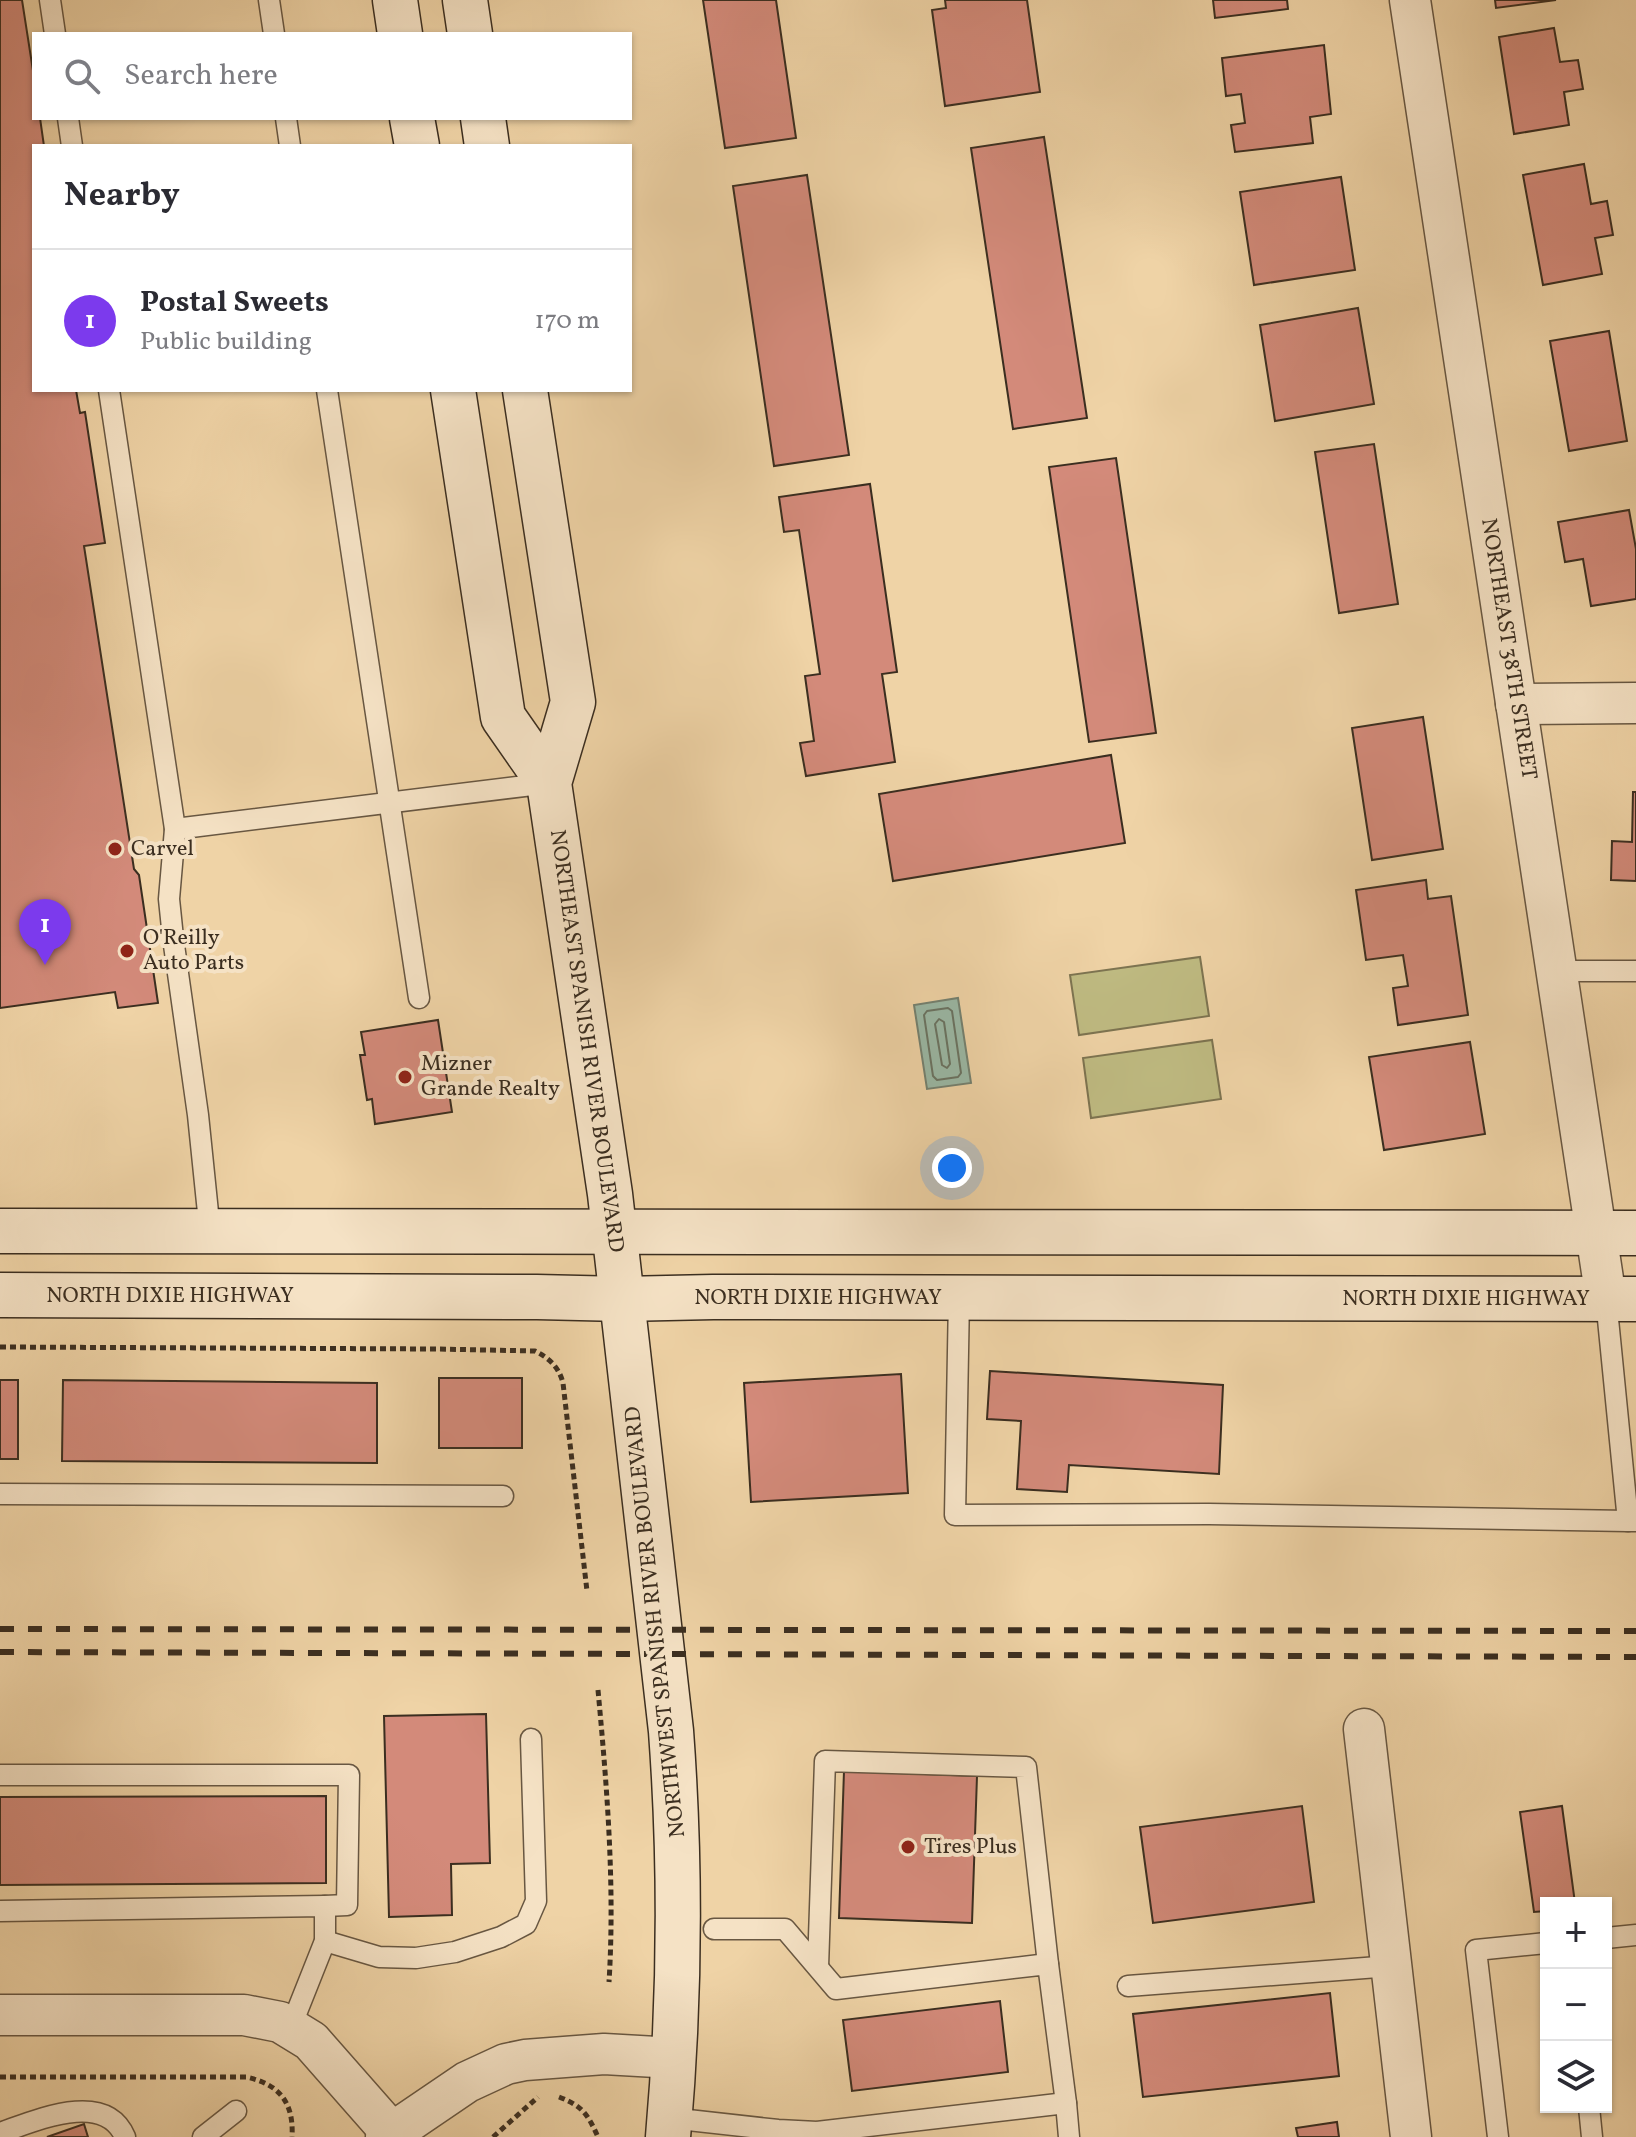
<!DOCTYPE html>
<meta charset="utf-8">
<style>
:root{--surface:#fff;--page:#f2f2f3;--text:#2b2b33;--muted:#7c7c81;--line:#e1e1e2;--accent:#7c3aed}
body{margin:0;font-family:Vollkorn,serif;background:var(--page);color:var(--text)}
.controls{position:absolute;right:24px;bottom:24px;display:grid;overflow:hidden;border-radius:0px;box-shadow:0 2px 6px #0004}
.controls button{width:72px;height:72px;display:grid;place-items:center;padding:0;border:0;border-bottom:2px solid var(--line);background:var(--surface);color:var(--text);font:40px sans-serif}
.you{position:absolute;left:952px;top:1168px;width:28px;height:28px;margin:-20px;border:6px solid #fff;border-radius:50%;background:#1a73e8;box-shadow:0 0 0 12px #1a73e833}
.badge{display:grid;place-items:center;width:52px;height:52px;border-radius:50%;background:var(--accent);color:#fff;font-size:26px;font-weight:700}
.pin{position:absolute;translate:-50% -66px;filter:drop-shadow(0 2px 4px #0008)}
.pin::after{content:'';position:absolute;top:42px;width:28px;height:24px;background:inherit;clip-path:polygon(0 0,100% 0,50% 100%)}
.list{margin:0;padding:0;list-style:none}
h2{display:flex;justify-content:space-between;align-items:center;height:104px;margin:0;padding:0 32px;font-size:34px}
h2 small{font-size:26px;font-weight:400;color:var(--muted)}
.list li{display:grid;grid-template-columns:52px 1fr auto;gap:24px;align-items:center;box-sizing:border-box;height:144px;padding:0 32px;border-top:2px solid var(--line)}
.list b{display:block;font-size:30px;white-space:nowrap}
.list p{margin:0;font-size:26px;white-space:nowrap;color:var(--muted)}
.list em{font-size:26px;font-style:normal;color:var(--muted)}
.icon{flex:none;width:44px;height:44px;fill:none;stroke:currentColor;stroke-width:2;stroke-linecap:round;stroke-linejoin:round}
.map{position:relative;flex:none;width:1636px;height:2137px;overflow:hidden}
.search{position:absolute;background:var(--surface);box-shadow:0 2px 6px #0004;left:32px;top:32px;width:600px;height:88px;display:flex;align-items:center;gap:20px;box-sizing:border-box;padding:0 28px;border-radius:0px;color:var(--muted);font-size:30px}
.panel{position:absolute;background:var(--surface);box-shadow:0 2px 6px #0004;left:32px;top:144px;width:600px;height:248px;border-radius:0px}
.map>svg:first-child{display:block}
.green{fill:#bfbb82;stroke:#7d7451;stroke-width:2}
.water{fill:#9ab8a5;stroke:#748170;stroke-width:2}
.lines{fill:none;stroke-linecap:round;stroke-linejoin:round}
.shore{stroke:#6a7362;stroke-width:2}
.building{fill:#d38a7a;stroke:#3b2e20;stroke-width:2}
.lane-casing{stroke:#685742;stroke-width:23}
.street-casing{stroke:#685742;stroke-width:43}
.secondary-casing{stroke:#3b2e20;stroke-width:47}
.path{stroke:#3b2e20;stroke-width:5;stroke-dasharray:6 4;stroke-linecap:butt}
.lane{stroke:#f5e2c5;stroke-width:20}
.street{stroke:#f5e2c5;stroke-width:40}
.secondary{stroke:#f5e2c5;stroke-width:44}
.rail{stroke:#3b2e20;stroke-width:6;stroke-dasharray:14 14;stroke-linecap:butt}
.poi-dot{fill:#8f2418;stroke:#f5e2c5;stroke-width:3}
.labels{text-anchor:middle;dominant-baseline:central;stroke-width:8;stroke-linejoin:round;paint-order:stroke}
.street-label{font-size:22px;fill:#3b2e20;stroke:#f5e2c5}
.poi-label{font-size:22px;fill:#3b2e20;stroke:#f5e2c5;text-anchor:start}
</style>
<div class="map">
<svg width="1636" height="2137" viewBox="0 0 1636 2137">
<rect width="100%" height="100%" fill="#efd3a6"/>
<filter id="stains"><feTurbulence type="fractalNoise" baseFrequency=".0025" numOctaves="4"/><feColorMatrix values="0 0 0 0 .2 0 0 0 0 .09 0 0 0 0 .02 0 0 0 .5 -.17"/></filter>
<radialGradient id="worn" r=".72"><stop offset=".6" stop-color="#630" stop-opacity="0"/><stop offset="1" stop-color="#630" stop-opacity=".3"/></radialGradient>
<g class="green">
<polygon points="1200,957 1209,1016 1079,1035 1070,975"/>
<polygon points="1212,1040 1221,1099 1091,1118 1083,1058"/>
</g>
<polygon class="water" points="958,998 971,1083 927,1089 914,1005"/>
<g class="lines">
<g class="shore">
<polygon points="948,1008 952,1011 961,1073 958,1077 937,1080 933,1076 924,1015 927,1011"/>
<polygon points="939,1019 944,1022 950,1064 947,1068 942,1065 935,1024"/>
</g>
</g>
<g class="building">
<polygon points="0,0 22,0 34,77 34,118 40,118 44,146 34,146 34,390 76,390 80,413 85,412 105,543 84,546 134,869 139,875 158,1003 118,1008 115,992 0,1008"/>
<polygon points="703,0 776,0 796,138 725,148"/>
<polygon points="945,0 1027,0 1040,92 945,106 932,10 946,8"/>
<polygon points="1213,0 1287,0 1288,9 1215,18"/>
<polygon points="1495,0 1556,0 1496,8"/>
<polygon points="1554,28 1560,62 1578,60 1583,89 1564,92 1569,125 1514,134 1499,37"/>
<polygon points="1324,45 1331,114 1310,117 1313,143 1235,152 1231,125 1245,123 1241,94 1226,96 1222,58"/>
<polygon points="1044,137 1087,418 1013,429 971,148"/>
<polygon points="1584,164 1591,204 1607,201 1613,235 1595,238 1602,274 1543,285 1523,175"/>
<polygon points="807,175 849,455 774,466 733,186"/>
<polygon points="1341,177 1355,270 1254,285 1240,192"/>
<polygon points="1358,308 1374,404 1275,421 1260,325"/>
<polygon points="1609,331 1627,441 1569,451 1550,341"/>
<polygon points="1374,444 1398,604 1339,613 1315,452"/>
<polygon points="1116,458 1156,733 1089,742 1049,467"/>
<polygon points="870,484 897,672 882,674 895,762 806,776 800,743 814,741 805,676 820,674 799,530 784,532 779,497"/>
<polygon points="1629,510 1636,549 1636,599 1591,606 1583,559 1565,562 1558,522"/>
<polygon points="1423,717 1443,849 1372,860 1352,728"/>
<polygon points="1111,755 1125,843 893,881 879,794"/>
<polygon points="1633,792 1636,792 1636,881 1611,880 1612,841 1632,842"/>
<polygon points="1426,880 1428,899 1451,896 1468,1015 1398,1025 1393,988 1408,986 1403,955 1366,960 1356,890"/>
<polygon points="438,1020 452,1112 375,1124 372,1099 367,1100 360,1055 365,1055 361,1032"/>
<polygon points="1470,1042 1485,1134 1384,1150 1369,1057"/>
<polygon points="990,1371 1223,1385 1219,1474 1069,1465 1067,1492 1017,1489 1021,1421 987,1419"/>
<polygon points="901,1374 908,1493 751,1502 744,1383"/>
<rect x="439" y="1378" width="83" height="70"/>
<rect x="0" y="1380" width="18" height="79"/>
<polygon points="63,1380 377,1383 377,1463 62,1461"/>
<polygon points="486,1714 490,1863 451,1864 452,1915 389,1917 384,1716"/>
<polygon points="844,1771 977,1776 972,1923 839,1918"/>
<polygon points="326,1796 326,1883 0,1885 0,1797"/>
<polygon points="1302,1806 1314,1902 1153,1923 1140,1827"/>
<polygon points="1562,1806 1575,1903 1546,1903 1546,1911 1534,1912 1520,1812"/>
<polygon points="1330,1993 1339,2076 1143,2097 1133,2014"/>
<polygon points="1000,2001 1008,2072 852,2091 843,2020"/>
<polygon points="1337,2122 1339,2137 1298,2137 1296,2128"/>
<polygon points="84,2124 88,2137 47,2137"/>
</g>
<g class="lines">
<defs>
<g id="lane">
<polyline points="50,0 55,34"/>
<polyline points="269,0 274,34"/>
<polyline points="68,118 72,146"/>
<polyline points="286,118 290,146"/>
<polyline points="109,390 175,829 169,899 173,938 198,1115 210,1232"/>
<polyline points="327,390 419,998"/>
<polyline points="175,829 549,783"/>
<polyline points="1557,971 1636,971"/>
<polyline points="959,1297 955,1515 1209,1514 1628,1521"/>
<polyline points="1606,1299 1628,1521 1636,1521"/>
<polyline points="0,1494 503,1496"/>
<polyline points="0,1775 349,1775 347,1905 325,1906"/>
<polyline points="0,1911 325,1906 325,1941 290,2029"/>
<polyline points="714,1929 785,1929 836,1989 1048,1964 1066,2103"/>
<polyline points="1606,1938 1636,1935"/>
<polyline points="325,1941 379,1957 416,1958 455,1952 501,1937 526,1924 536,1901 531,1739"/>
<polyline points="818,1967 825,1761 1026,1767 1048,1964"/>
<polyline points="1128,1986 1391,1966"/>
<polyline points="1589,2107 1592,2137"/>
<polyline points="670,2118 778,2130 817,2132 1066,2103 1069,2137"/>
<path d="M0,2133C35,2121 105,2089 125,2137"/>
<polyline points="203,2137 236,2111"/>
<polyline points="1498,2137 1476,1950 1546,1943"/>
</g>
<g id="street">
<polyline points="1410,0 1606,1299"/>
<polyline points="1516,704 1636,703"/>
<polyline points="1364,1729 1411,2137"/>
<polyline points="0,2015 244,2015 280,2022 311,2041 391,2132"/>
<polyline points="386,2137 467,2082 506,2064 525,2060 604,2054 674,2058"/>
</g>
<g id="secondary">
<polyline points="395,0 400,34"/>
<polyline points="465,0 470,34"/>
<polyline points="412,118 417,146"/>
<polyline points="483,118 487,146"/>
<polyline points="453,390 503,717 549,783"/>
<path d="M525,390L573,702L549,783L610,1194L671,1731C681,1866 680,2001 668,2137"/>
<polyline points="0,1231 1636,1233"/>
<polyline points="0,1295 537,1297 622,1299 713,1297 1636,1299"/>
</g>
</defs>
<use href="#lane" class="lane-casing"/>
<use href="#street" class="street-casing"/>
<use href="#secondary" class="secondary-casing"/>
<g class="path">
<path d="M0,1347L437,1349L535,1351C549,1358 559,1367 563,1383L587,1591"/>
<path d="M598,1690C607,1787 615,1885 609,1982"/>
<path d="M0,2077H246C279,2084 294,2102 292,2137"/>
<path d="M559,2097C583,2106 588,2115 598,2137"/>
<polyline points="493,2137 538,2097"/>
</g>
<use href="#lane" class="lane"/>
<use href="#street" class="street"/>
<use href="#secondary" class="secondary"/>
<g class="rail">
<polyline points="0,1629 1636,1631"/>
<polyline points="0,1652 1636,1657"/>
</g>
</g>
<g class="poi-dot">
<circle cx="115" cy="849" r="8"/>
<circle cx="127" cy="951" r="8"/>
<circle cx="405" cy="1077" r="8"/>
<circle cx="908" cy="1847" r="8"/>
</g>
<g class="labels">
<g class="street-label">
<text transform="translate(1508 649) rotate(81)">NORTHEAST 38TH STREET</text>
<text transform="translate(586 1041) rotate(82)">NORTHEAST SPANISH RIVER BOULEVARD</text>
<text x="170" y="1296">NORTH DIXIE HIGHWAY</text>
<text x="818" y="1298">NORTH DIXIE HIGHWAY</text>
<text x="1466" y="1299">NORTH DIXIE HIGHWAY</text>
<text transform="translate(656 1622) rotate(-96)">NORTHWEST SPANISH RIVER BOULEVARD</text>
</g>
<g class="poi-label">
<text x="131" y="849">Carvel</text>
<text x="143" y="938">O'Reilly<tspan x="143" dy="25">Auto Parts</tspan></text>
<text x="421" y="1064">Mizner<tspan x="421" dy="25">Grande Realty</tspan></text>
<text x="924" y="1847">Tires Plus</text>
</g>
</g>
<rect width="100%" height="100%" filter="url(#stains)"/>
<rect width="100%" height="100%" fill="url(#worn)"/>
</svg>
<div class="controls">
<button>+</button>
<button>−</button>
<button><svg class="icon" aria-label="layers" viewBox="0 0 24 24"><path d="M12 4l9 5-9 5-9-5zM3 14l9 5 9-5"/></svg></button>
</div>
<div class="you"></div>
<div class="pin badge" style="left:45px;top:965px">1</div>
<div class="search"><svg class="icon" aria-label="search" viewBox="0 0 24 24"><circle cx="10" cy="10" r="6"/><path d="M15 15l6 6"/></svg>Search here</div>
<section class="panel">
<h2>Nearby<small></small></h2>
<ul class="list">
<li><span class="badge">1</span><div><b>Postal Sweets</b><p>Public building</p></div><em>170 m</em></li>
</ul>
</section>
</div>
